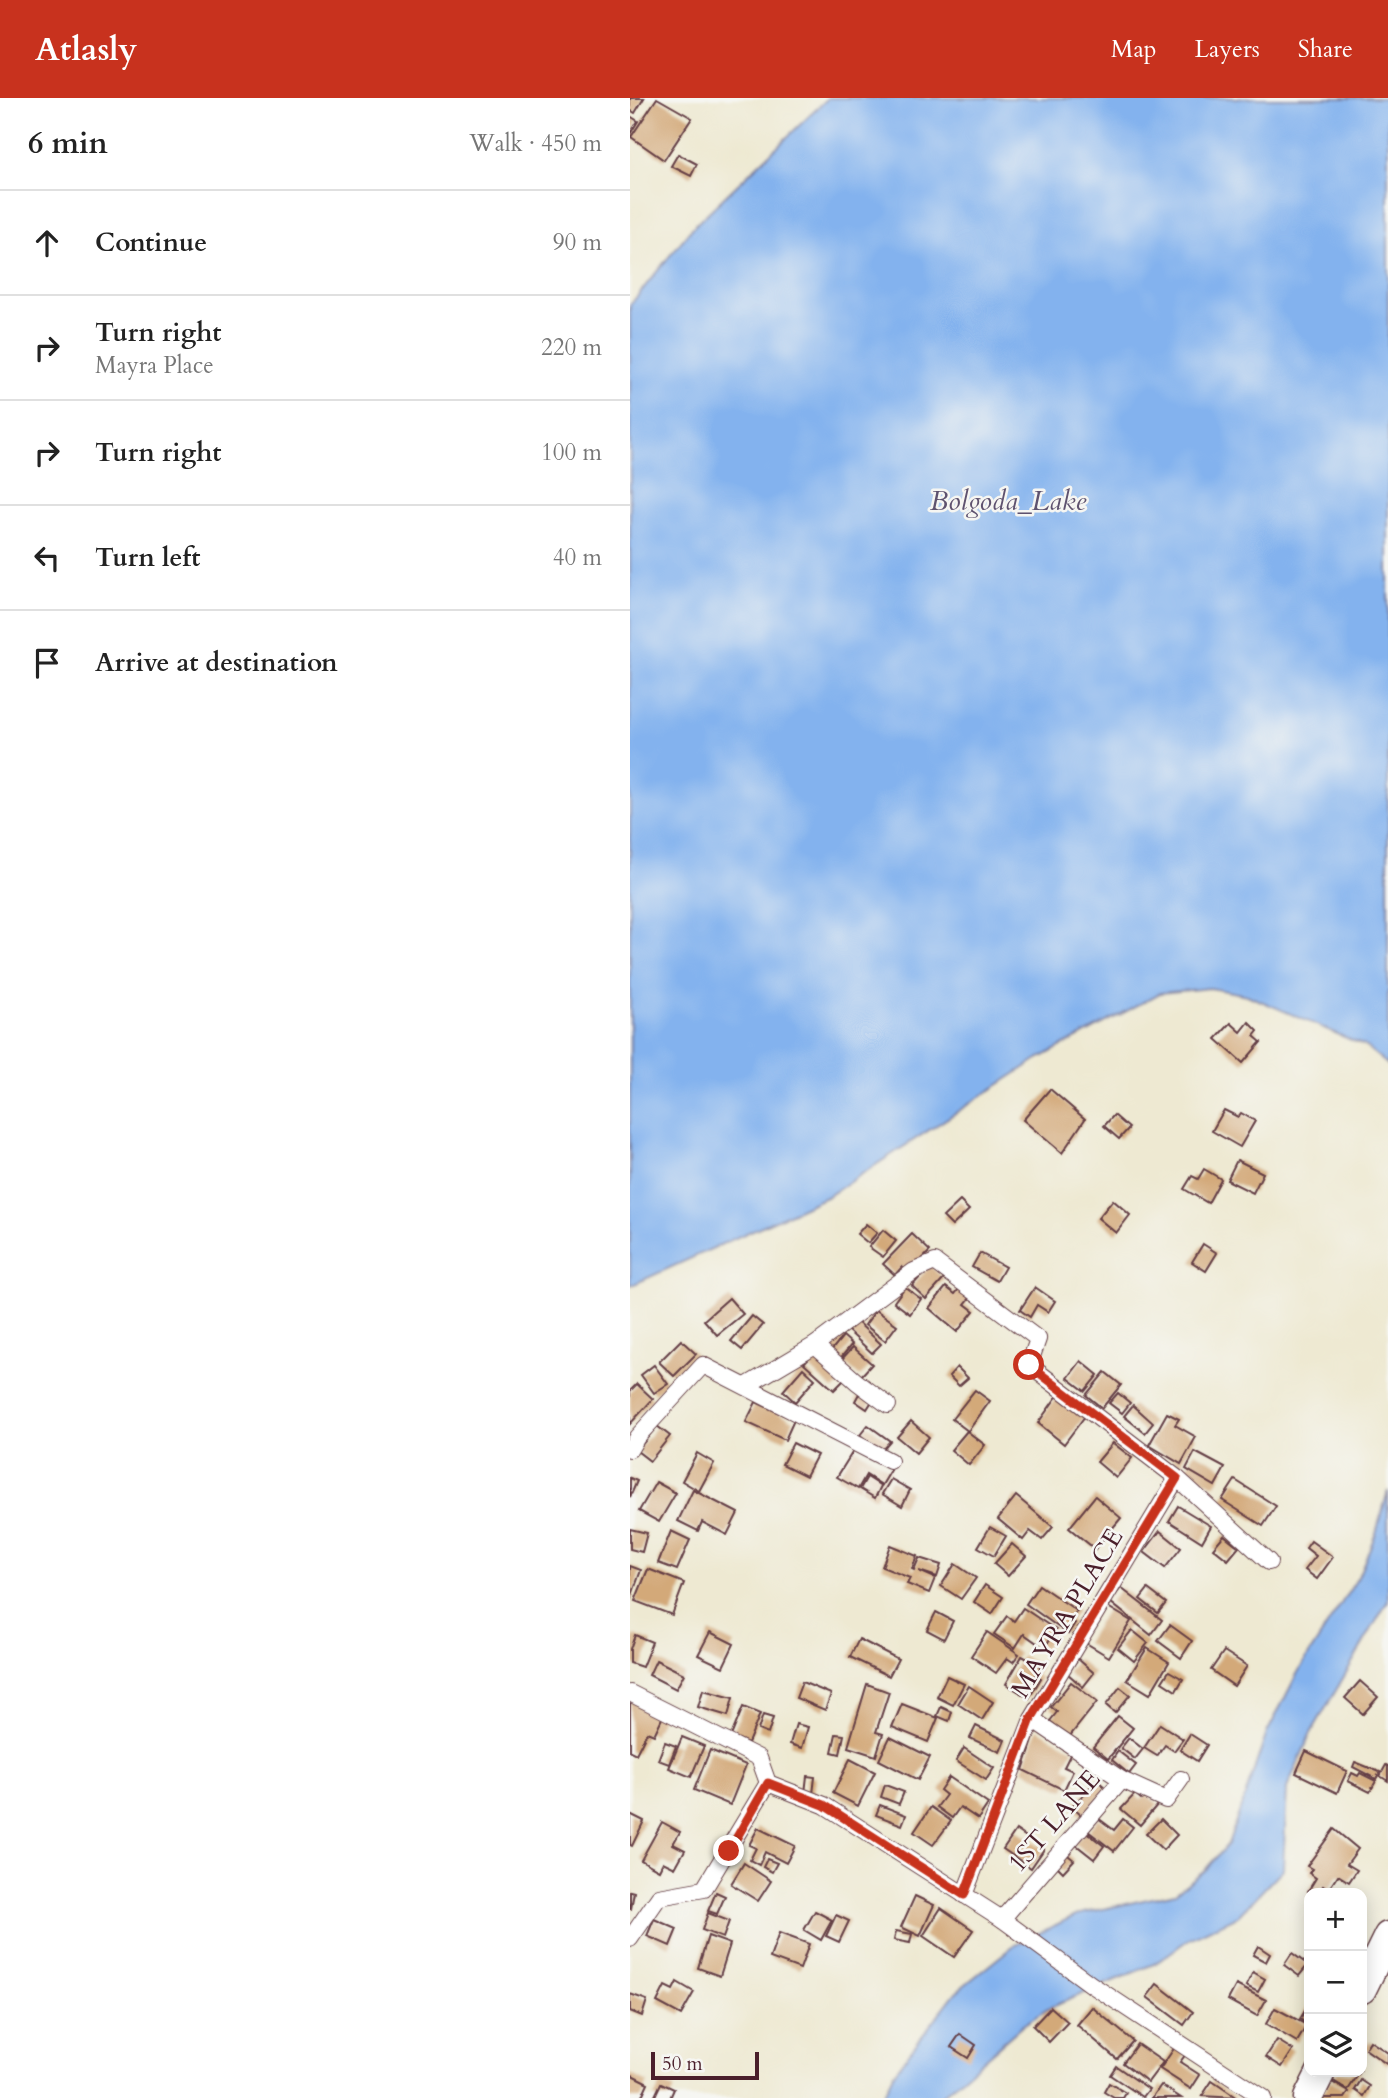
<!DOCTYPE html>
<meta charset="utf-8">
<style>
:root{--surface:#fff;--page:#f2f2f2;--text:#222;--muted:#767676;--line:#e0e0e0;--accent:#c8321e}
body{margin:0;font-family:Cardo,serif;background:var(--page);color:var(--text)}
.controls{position:absolute;right:21px;bottom:21px;display:grid;overflow:hidden;border-radius:14px;box-shadow:0 4px 18px #0003}
.controls button{width:63px;height:63px;display:grid;place-items:center;padding:0;border:0;border-bottom:2px solid var(--line);background:var(--surface);color:var(--text);font:35px sans-serif}
.scale{position:absolute;left:21px;bottom:18px;width:108px;box-sizing:border-box;padding-left:7px;border:4px solid #4a1f2b;border-top:0;font-size:19px;line-height:24px;white-space:nowrap;color:#4a1f2b;-webkit-text-stroke:5px #f6f6f2;paint-order:stroke}
.stop{position:absolute;width:21px;height:21px;margin:-16px;border:5px solid #c8321e;border-radius:50%;background:#fff}
.stop.end{background:#c8321e;border-color:#fff;box-shadow:0 2px 7px #0008}
.list{margin:0;padding:0;list-style:none}
h2{display:flex;justify-content:space-between;align-items:center;height:91px;margin:0;padding:0 28px;font-size:30px}
h2 small{font-size:23px;font-weight:400;color:var(--muted)}
.list li{display:grid;grid-template-columns:46px 1fr auto;gap:21px;align-items:center;box-sizing:border-box;height:105px;padding:0 28px;border-top:2px solid var(--line)}
.list b{display:block;font-size:26px;white-space:nowrap}
.list p{margin:0;font-size:23px;white-space:nowrap;color:var(--muted)}
.list em{font-size:23px;font-style:normal;color:var(--muted)}
.icon{flex:none;width:38px;height:38px;fill:none;stroke:currentColor;stroke-width:2;stroke-linecap:round;stroke-linejoin:round}
.map{position:relative;flex:none;width:758px;height:2000px;overflow:hidden}
header{display:flex;align-items:center;gap:42px;box-sizing:border-box;height:98px;padding:0 35px;background:var(--accent);color:#fff}
header strong{font-size:33px}
nav{display:flex;gap:38px;margin-inline-start:auto;font-size:24px}
main{display:flex}
aside{flex:1;background:var(--surface)}
.map>svg:first-child{display:block}
.water{fill:#83b2ee;stroke:#66688c;stroke-width:2}
.building{fill:#d3a979}
.lines{fill:none;stroke-linecap:round;stroke-linejoin:round}
.street-casing{stroke:#633d44;stroke-width:18}
.highway-casing{stroke:#633d44;stroke-width:31}
.street{stroke:#fff;stroke-width:16}
.highway{stroke:#fff;stroke-width:28}
.route{stroke:#c8321e;stroke-width:9}
.labels{text-anchor:middle;dominant-baseline:central;stroke-width:5;stroke-linejoin:round;paint-order:stroke}
.street-label{font-size:26px;fill:#4a1f2b;stroke:#f6f6f2}
.water-label{font-size:28px;font-style:italic;fill:#5e526f;stroke:#f6f6f2}
</style>
<header>
<strong>Atlasly</strong>
<nav><a>Map</a><a>Layers</a><a>Share</a></nav>
</header>
<main>
<aside>
<h2>6 min<small>Walk · 450 m</small></h2>
<ul class="list">
<li><svg class="icon" aria-label="ahead" viewBox="0 0 24 24"><path d="M12 20V5M6 11l6-6 6 6"/></svg><div><b>Continue</b></div><em>90 m</em></li>
<li><svg class="icon" aria-label="right" viewBox="0 0 24 24"><path d="M7 20v-9h11M14 6l5 5-5 5"/></svg><div><b>Turn right</b><p>Mayra Place</p></div><em>220 m</em></li>
<li><svg class="icon" aria-label="right" viewBox="0 0 24 24"><path d="M7 20v-9h11M14 6l5 5-5 5"/></svg><div><b>Turn right</b></div><em>100 m</em></li>
<li><svg class="icon" aria-label="left" viewBox="0 0 24 24"><path d="M17 20v-9H6M10 6l-5 5 5 5"/></svg><div><b>Turn left</b></div><em>40 m</em></li>
<li><svg class="icon" aria-label="arrive" viewBox="0 0 24 24"><path d="M6 21V4h12l-3 4 3 4H6"/></svg><div><b>Arrive at destination</b></div></li>
</ul>
</aside>
<div class="map">
<svg width="758" height="2000" viewBox="0 0 758 2000">
<rect width="100%" height="100%" fill="#f6f6f2"/>
<filter id="ink" filterUnits="userSpaceOnUse"><feTurbulence type="fractalNoise" baseFrequency=".0143" numOctaves="2"/><feDisplacementMap in="SourceGraphic" scale="14" xChannelSelector="R" yChannelSelector="G"/><feConvolveMatrix kernelMatrix="1 2 1 2 8 2 1 2 1" color-interpolation-filters="sRGB"/></filter>
<filter id="wash" filterUnits="userSpaceOnUse"><feTurbulence type="fractalNoise" baseFrequency=".00686" numOctaves="4" result="noise"/><feDisplacementMap in="SourceGraphic" scale="28" xChannelSelector="R" yChannelSelector="G"/><feGaussianBlur stdDeviation="1.57" result="paint"/><feColorMatrix in="noise" values="0 0 0 0 0 0 0 0 0 0 0 0 0 0 0 0 0 1.4 0 .05"/><feComposite in="paint" operator="in"/></filter>
<g filter="url(#wash)">
<rect width="100%" height="100%" fill="#eee9d2"/>
<g class="water">
<polygon points="198,0 758,0 758,967 735,948 617,897 580,890 530,895 408,961 198,1098 0,1188 0,207 63,129"/>
<polygon points="758,1393 758,1503 680,1637 657,1690 653,1771 608,1818 559,1841 526,1865 421,1909 393,1927 309,2000 252,2000 263,1976 326,1894 383,1848 446,1817 545,1795 576,1771 598,1746 637,1635 668,1574 728,1479 746,1435"/>
</g>
<g id="blocks">
<g class="building">
<polygon points="0,0 14,0 5,15 0,12"/>
<polygon points="27,0 62,20 34,62 1,39"/>
<polygon points="0,18 8,23 0,36"/>
<polygon points="48,56 67,66 61,78 41,68"/>
<polygon points="619,924 628,933 624,938 631,944 613,965 586,941 601,925 611,934"/>
<polygon points="420,991 455,1021 432,1055 393,1022"/>
<polygon points="594,1012 608,1019 611,1015 625,1023 610,1049 582,1033"/>
<polygon points="484,1017 499,1030 489,1041 474,1028"/>
<polygon points="607,1062 633,1075 623,1095 597,1082"/>
<polygon points="574,1071 591,1081 578,1105 554,1091 562,1078 568,1081"/>
<polygon points="483,1102 500,1117 486,1135 468,1120"/>
<polygon points="330,1103 339,1112 322,1128 313,1119"/>
<polygon points="236,1126 247,1135 238,1145 227,1136"/>
<polygon points="253,1132 266,1143 253,1159 239,1149"/>
<polygon points="282,1136 300,1153 279,1175 272,1169 265,1177 253,1166"/>
<polygon points="573,1146 587,1155 576,1173 562,1164"/>
<polygon points="350,1155 375,1169 367,1183 342,1169"/>
<polygon points="300,1168 314,1181 296,1201 282,1188"/>
<polygon points="275,1189 291,1201 280,1216 264,1204"/>
<polygon points="316,1189 325,1196 329,1191 340,1200 335,1206 344,1213 327,1234 299,1210"/>
<polygon points="405,1189 425,1203 418,1214 407,1207 400,1219 390,1212"/>
<polygon points="99,1200 113,1216 87,1237 74,1222"/>
<polygon points="246,1212 267,1227 255,1243 235,1227"/>
<polygon points="122,1218 133,1227 112,1252 101,1243"/>
<polygon points="225,1222 251,1246 242,1255 217,1232"/>
<polygon points="213,1238 222,1246 209,1262 200,1254"/>
<polygon points="51,1242 66,1256 44,1278 29,1264"/>
<polygon points="223,1249 242,1266 230,1279 211,1262"/>
<polygon points="187,1251 217,1279 204,1292 174,1265"/>
<polygon points="451,1263 468,1277 455,1293 438,1280"/>
<polygon points="24,1267 38,1286 24,1295 11,1277"/>
<polygon points="327,1269 338,1280 329,1288 319,1278"/>
<polygon points="173,1270 185,1281 165,1304 153,1293"/>
<polygon points="475,1274 491,1287 472,1310 456,1297"/>
<polygon points="7,1286 23,1301 0,1326 0,1293"/>
<polygon points="231,1292 244,1300 237,1311 225,1303"/>
<polygon points="345,1292 360,1303 338,1333 322,1321"/>
<polygon points="488,1295 500,1305 492,1315 479,1305"/>
<polygon points="428,1297 455,1318 434,1346 408,1325"/>
<polygon points="126,1304 164,1322 155,1342 116,1324"/>
<polygon points="503,1307 523,1325 515,1335 494,1318"/>
<polygon points="537,1315 549,1321 545,1327 566,1339 551,1366 519,1347"/>
<polygon points="281,1323 299,1339 286,1355 267,1339"/>
<polygon points="238,1327 260,1343 252,1352 230,1337"/>
<polygon points="27,1328 40,1338 20,1363 7,1353"/>
<polygon points="337,1333 355,1347 339,1367 321,1352"/>
<polygon points="163,1345 187,1357 176,1378 152,1366"/>
<polygon points="483,1345 502,1360 486,1380 467,1364"/>
<polygon points="225,1350 261,1372 252,1387 236,1377 228,1391 207,1379"/>
<polygon points="565,1354 595,1370 585,1388 556,1371"/>
<polygon points="67,1355 84,1365 69,1393 52,1383"/>
<polygon points="237,1379 251,1388 245,1400 230,1391"/>
<polygon points="0,1380 7,1383 0,1399"/>
<polygon points="261,1381 280,1392 272,1408 252,1396"/>
<polygon points="605,1382 646,1408 633,1428 592,1402"/>
<polygon points="26,1384 46,1395 29,1424 9,1413"/>
<polygon points="63,1392 108,1415 97,1437 72,1424 68,1433 48,1423"/>
<polygon points="386,1398 423,1429 412,1442 400,1433 393,1442 368,1421"/>
<polygon points="465,1398 491,1420 465,1451 439,1430"/>
<polygon points="548,1408 581,1428 572,1444 539,1423"/>
<polygon points="360,1429 376,1438 364,1458 348,1449"/>
<polygon points="0,1431 17,1435 12,1454 0,1451"/>
<polygon points="41,1433 60,1442 47,1472 28,1465"/>
<polygon points="530,1433 551,1450 535,1470 514,1454"/>
<polygon points="594,1437 609,1449 598,1462 583,1450"/>
<polygon points="681,1443 703,1459 687,1481 675,1472 686,1458 676,1450"/>
<polygon points="382,1446 396,1458 378,1478 364,1466"/>
<polygon points="260,1447 287,1458 282,1471 284,1472 289,1460 311,1467 307,1479 289,1473 305,1480 299,1495 277,1486 280,1480 252,1469"/>
<polygon points="325,1466 346,1480 331,1501 311,1488"/>
<polygon points="0,1468 11,1472 0,1503"/>
<polygon points="18,1471 54,1485 42,1517 5,1503"/>
<polygon points="355,1487 373,1499 362,1516 344,1504"/>
<polygon points="409,1487 447,1513 440,1522 445,1525 438,1536 396,1506"/>
<polygon points="491,1490 532,1522 521,1537 480,1504"/>
<polygon points="518,1491 536,1505 528,1515 510,1501"/>
<polygon points="478,1509 501,1523 479,1559 456,1545"/>
<polygon points="393,1510 426,1532 414,1550 394,1536 385,1550 364,1536 377,1518 384,1523"/>
<polygon points="306,1514 323,1523 314,1541 297,1532"/>
<polygon points="540,1527 562,1543 551,1560 528,1543"/>
<polygon points="502,1532 518,1545 504,1563 488,1550"/>
<polygon points="80,1534 104,1546 93,1569 68,1557"/>
<polygon points="357,1534 389,1556 383,1564 377,1560 366,1575 341,1558"/>
<polygon points="5,1537 22,1544 12,1569 0,1565 0,1551"/>
<polygon points="229,1541 268,1561 259,1578 220,1559"/>
<polygon points="517,1550 539,1564 520,1596 497,1582"/>
<polygon points="594,1553 617,1568 604,1588 581,1572"/>
<polygon points="392,1558 411,1568 406,1577 411,1580 399,1600 376,1586"/>
<polygon points="448,1561 464,1575 453,1589 437,1575"/>
<polygon points="26,1562 54,1576 46,1591 19,1577"/>
<polygon points="539,1573 553,1581 546,1593 532,1584"/>
<polygon points="317,1578 334,1586 323,1607 307,1599"/>
<polygon points="730,1583 748,1599 733,1616 715,1600"/>
<polygon points="172,1584 201,1596 195,1612 166,1600"/>
<polygon points="441,1584 467,1604 439,1639 420,1623 427,1614 421,1609"/>
<polygon points="237,1586 259,1594 246,1634 253,1636 246,1658 218,1649"/>
<polygon points="339,1588 363,1604 352,1622 328,1606"/>
<polygon points="490,1589 500,1597 485,1615 476,1607"/>
<polygon points="73,1592 103,1600 98,1618 68,1609"/>
<polygon points="0,1602 34,1616 24,1637 17,1634 6,1656 0,1653"/>
<polygon points="272,1606 308,1620 298,1644 262,1629"/>
<polygon points="113,1609 130,1616 118,1645 101,1638"/>
<polygon points="311,1609 322,1614 319,1623 307,1618"/>
<polygon points="133,1617 143,1620 138,1636 128,1632"/>
<polygon points="488,1618 503,1630 478,1661 463,1649"/>
<polygon points="166,1626 178,1629 172,1650 160,1646"/>
<polygon points="530,1626 553,1641 544,1653 535,1647 527,1658 514,1650"/>
<polygon points="346,1628 375,1642 370,1654 340,1640"/>
<polygon points="407,1631 443,1651 434,1669 443,1673 434,1692 393,1672"/>
<polygon points="206,1636 214,1637 210,1656 202,1654"/>
<polygon points="560,1636 577,1647 567,1663 550,1652"/>
<polygon points="52,1639 74,1648 61,1679 39,1670"/>
<polygon points="260,1639 300,1659 288,1682 249,1662"/>
<polygon points="499,1640 513,1651 505,1661 491,1650"/>
<polygon points="35,1644 46,1648 39,1666 28,1662"/>
<polygon points="334,1650 364,1670 356,1682 326,1663"/>
<polygon points="80,1652 116,1667 100,1707 64,1692"/>
<polygon points="488,1653 506,1667 499,1676 482,1662"/>
<polygon points="676,1653 717,1673 707,1695 666,1675"/>
<polygon points="220,1661 245,1674 228,1708 203,1695"/>
<polygon points="725,1664 750,1674 746,1681 723,1669"/>
<polygon points="756,1667 758,1668 758,1683 750,1678"/>
<polygon points="722,1675 728,1678 730,1675 746,1683 740,1694 718,1683"/>
<polygon points="177,1678 185,1679 183,1696 175,1695"/>
<polygon points="319,1679 358,1706 348,1721 330,1709 322,1720 307,1709 316,1697 310,1692"/>
<polygon points="467,1682 477,1691 452,1718 442,1709"/>
<polygon points="255,1687 274,1694 269,1706 251,1699"/>
<polygon points="505,1696 511,1701 516,1696 528,1706 510,1727 491,1711"/>
<polygon points="250,1707 276,1717 272,1727 246,1717"/>
<polygon points="301,1709 321,1723 303,1747 284,1734"/>
<polygon points="0,1716 14,1723 2,1748 0,1747"/>
<polygon points="468,1720 484,1732 493,1721 503,1729 484,1753 458,1733"/>
<polygon points="531,1721 547,1737 533,1752 516,1736"/>
<polygon points="32,1724 50,1734 43,1746 55,1752 45,1770 33,1764 29,1772 11,1762"/>
<polygon points="128,1730 165,1748 156,1765 135,1754 129,1767 120,1762 126,1750 119,1747"/>
<polygon points="704,1731 728,1751 717,1766 727,1772 719,1784 708,1777 698,1792 693,1788 688,1795 682,1795 678,1793 686,1780 679,1775 682,1771 677,1768"/>
<polygon points="386,1732 414,1751 401,1770 373,1751"/>
<polygon points="455,1733 474,1748 464,1761 445,1746"/>
<polygon points="434,1754 444,1762 433,1774 424,1765"/>
<polygon points="137,1761 147,1765 142,1774 133,1769"/>
<polygon points="114,1765 141,1783 128,1803 101,1786"/>
<polygon points="0,1793 4,1794 1,1811 0,1811"/>
<polygon points="86,1794 95,1798 87,1816 78,1813"/>
<polygon points="285,1798 304,1807 290,1838 271,1829"/>
<polygon points="311,1810 343,1832 324,1859 293,1838"/>
<polygon points="185,1813 202,1822 191,1842 174,1832"/>
<polygon points="78,1815 99,1823 93,1840 72,1832"/>
<polygon points="206,1817 219,1823 209,1844 196,1838"/>
<polygon points="24,1821 47,1831 40,1848 17,1838"/>
<polygon points="266,1833 282,1836 280,1845 264,1842"/>
<polygon points="149,1835 179,1846 170,1871 140,1860"/>
<polygon points="78,1838 100,1846 90,1878 68,1870"/>
<polygon points="628,1848 640,1856 636,1864 623,1857"/>
<polygon points="662,1855 678,1867 669,1878 654,1867"/>
<polygon points="623,1874 635,1881 628,1894 616,1888"/>
<polygon points="47,1884 64,1894 51,1917 27,1904 35,1888 43,1892"/>
<polygon points="527,1886 563,1914 554,1927 517,1899"/>
<polygon points="606,1887 636,1902 627,1918 598,1902"/>
<polygon points="0,1896 17,1902 12,1918 0,1913"/>
<polygon points="679,1906 679,1927 670,1921"/>
<polygon points="421,1909 438,1924 419,1944 403,1928"/>
<polygon points="462,1909 503,1943 487,1961 447,1927"/>
<polygon points="645,1910 677,1927 667,1944 636,1926"/>
<polygon points="330,1936 346,1947 338,1960 321,1949"/>
<polygon points="647,1942 663,1952 652,1969 636,1959"/>
<polygon points="740,1943 758,1955 758,1967 735,1951"/>
<polygon points="507,1946 533,1964 518,1984 493,1965"/>
<polygon points="545,1949 556,1956 550,1964 570,1977 561,1991 530,1971"/>
<polygon points="486,1968 519,1991 513,1999 480,1977"/>
<polygon points="707,1974 718,1975 730,1974 718,1992 702,1982"/>
<polygon points="0,1976 18,1985 11,2000 0,2000"/>
<polygon points="731,1982 740,1988 734,1998 725,1992"/>
<polygon points="582,1983 607,2000 572,1998"/>
<polygon points="700,1983 719,1994 715,2000 690,2000"/>
<polygon points="31,1985 44,1991 40,2000 24,2000"/>
<polygon points="479,1985 496,1995 493,2000 484,2000 474,1994"/>
<polygon points="531,1987 551,2000 522,2000"/>
</g>
</g>
</g>
<g filter="url(#ink)">
<use href="#blocks" fill-opacity="0" stroke="#633d44" stroke-width="2"/>
<g class="lines">
<defs>
<g id="street">
<polyline points="185,1247 227,1284 258,1307"/>
<polyline points="116,1288 185,1247 284,1173 305,1164 408,1241 399,1267 547,1380 639,1464"/>
<polyline points="0,1351 7,1339 73,1267 260,1363"/>
<polyline points="0,1595 129,1660 138,1685 194,1707 372,1821 462,1887 633,2000"/>
<polyline points="402,1621 492,1682"/>
<polyline points="334,1797 402,1621 547,1380"/>
<polyline points="372,1821 492,1682 536,1702 551,1681"/>
<polyline points="0,1841 29,1799 74,1791 138,1685"/>
</g>
<g id="highway">
<polyline points="732,1891 758,1838"/>
<polyline points="678,2000 691,1974"/>
</g>
</defs>
<use href="#street" class="street-casing"/>
<use href="#highway" class="highway-casing"/>
<use href="#street" class="street"/>
<use href="#highway" class="highway"/>
</g>
</g>
<g class="lines" filter="url(#ink)">
<polyline class="route" points="99,1753 138,1685 194,1707 334,1797 401,1621 547,1380 399,1267"/>
</g>
<g class="labels">
<g class="street-label">
<text transform="translate(437 1515) rotate(-59)">MAYRA PLACE</text>
<text transform="translate(424 1723) rotate(-49)">1ST LANE</text>
</g>
<g class="water-label">
<text x="378" y="403">Bolgoda_Lake</text>
</g>
</g>
</svg>
<div class="controls">
<button>+</button>
<button>−</button>
<button><svg class="icon" aria-label="layers" viewBox="0 0 24 24"><path d="M12 4l9 5-9 5-9-5zM3 14l9 5 9-5"/></svg></button>
</div>
<div class="scale">50 m</div>
<div class="stop" style="left:399px;top:1267px"></div>
<div class="stop end" style="left:99px;top:1753px"></div>
</div>
</main>
